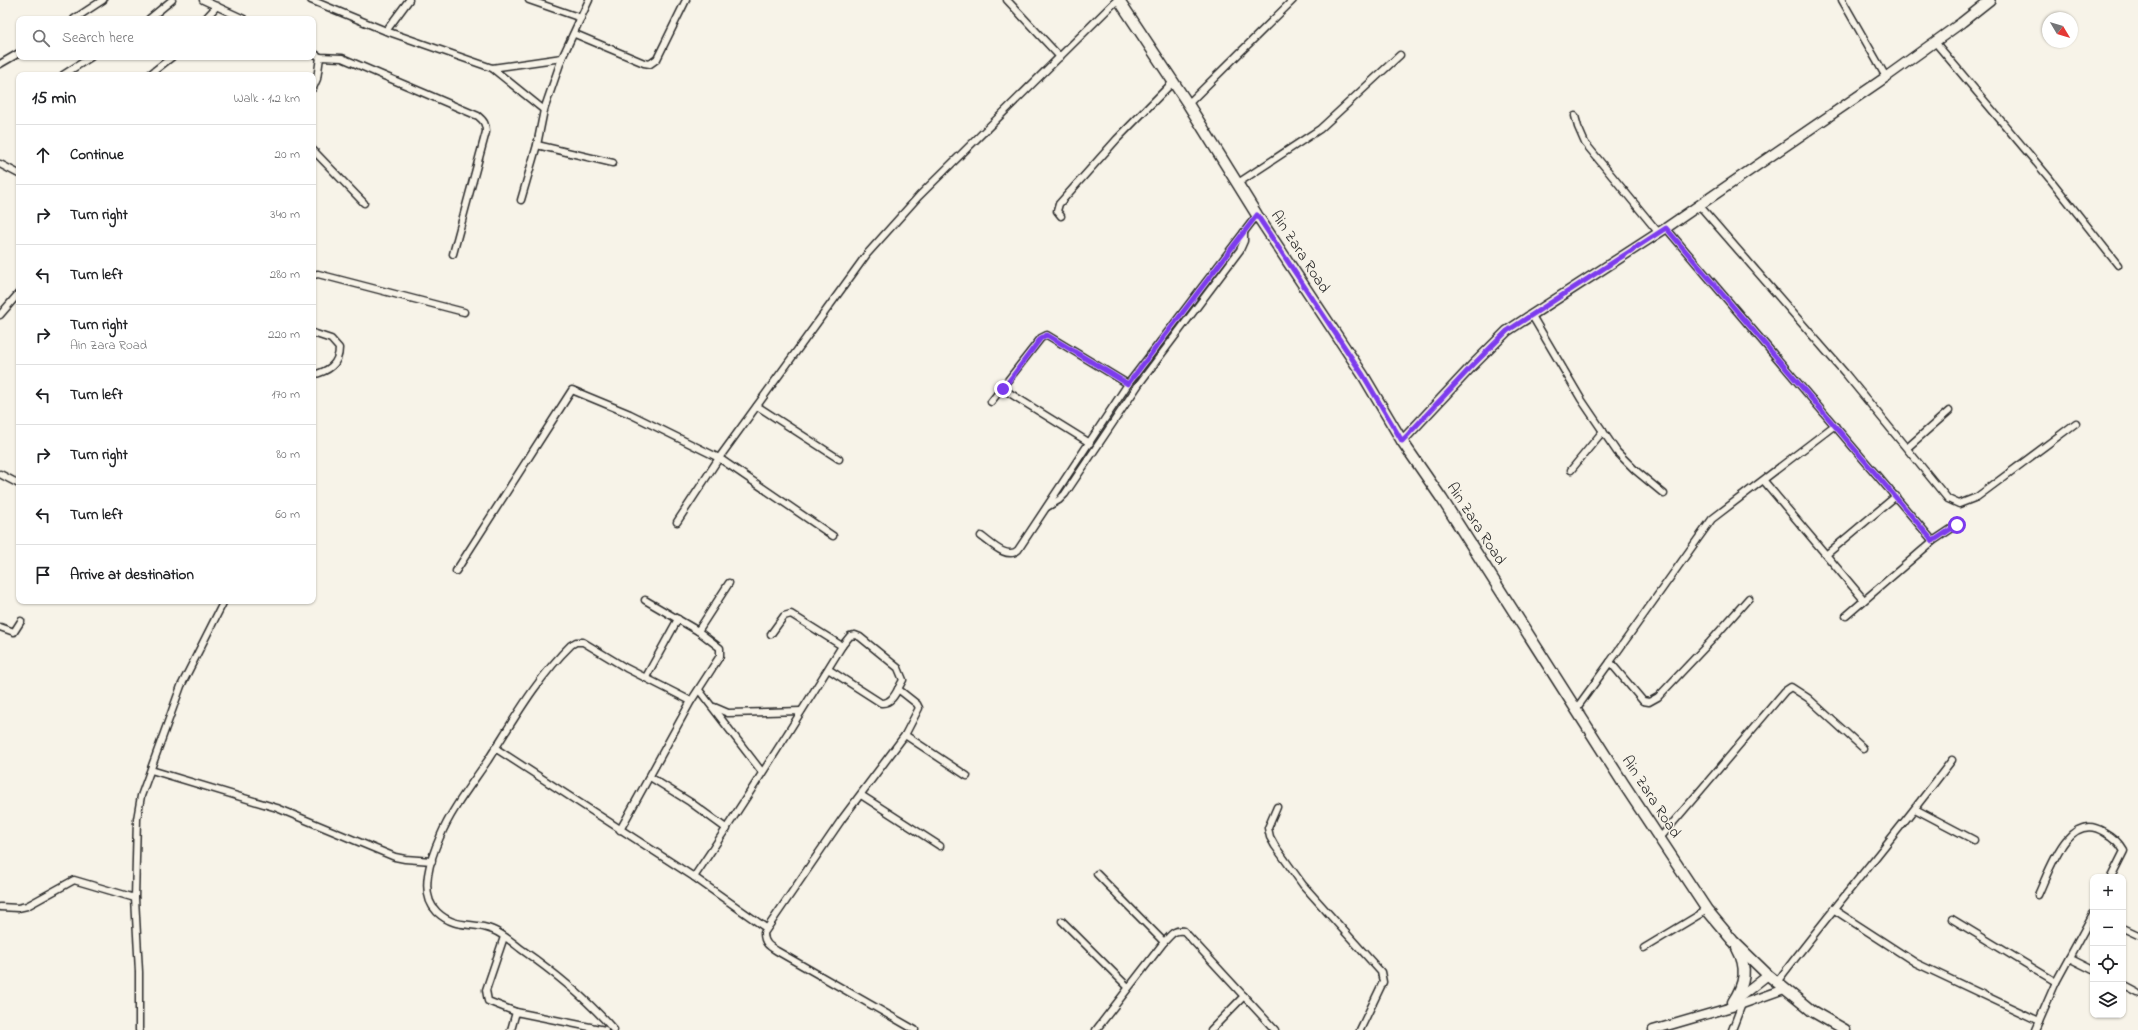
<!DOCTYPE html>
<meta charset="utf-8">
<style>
:root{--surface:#fff;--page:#f2f2f2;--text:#202124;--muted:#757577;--line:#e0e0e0}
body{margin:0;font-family:"Indie Flower",sans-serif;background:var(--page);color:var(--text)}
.controls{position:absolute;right:12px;bottom:12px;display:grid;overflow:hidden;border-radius:8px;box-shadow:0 1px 3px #0004}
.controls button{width:36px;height:36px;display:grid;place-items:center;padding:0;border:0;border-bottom:1px solid var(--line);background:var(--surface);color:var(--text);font:20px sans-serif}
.compass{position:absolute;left:2042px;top:12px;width:36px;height:36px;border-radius:50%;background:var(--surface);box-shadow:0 1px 3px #0004;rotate:128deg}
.stop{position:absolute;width:12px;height:12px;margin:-9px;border:3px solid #7c3aed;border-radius:50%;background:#fff}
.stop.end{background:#7c3aed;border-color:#fff;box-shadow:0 1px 4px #0008}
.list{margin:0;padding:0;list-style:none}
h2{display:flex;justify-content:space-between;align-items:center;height:52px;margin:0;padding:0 16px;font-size:17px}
h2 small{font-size:13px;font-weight:400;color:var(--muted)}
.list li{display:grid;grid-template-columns:26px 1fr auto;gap:12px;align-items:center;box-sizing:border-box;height:60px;padding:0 16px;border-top:1px solid var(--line)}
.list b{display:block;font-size:15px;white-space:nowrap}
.list p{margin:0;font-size:13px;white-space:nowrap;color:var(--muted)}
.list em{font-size:13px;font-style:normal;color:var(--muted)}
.icon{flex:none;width:22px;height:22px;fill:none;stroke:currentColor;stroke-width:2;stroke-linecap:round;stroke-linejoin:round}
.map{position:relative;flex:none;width:2138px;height:1030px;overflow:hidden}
.search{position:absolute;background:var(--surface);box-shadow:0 1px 3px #0004;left:16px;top:16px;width:300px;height:44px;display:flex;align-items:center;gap:10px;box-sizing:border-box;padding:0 14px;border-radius:8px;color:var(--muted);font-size:15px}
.panel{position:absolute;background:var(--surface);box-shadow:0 1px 3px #0004;left:16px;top:72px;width:300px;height:532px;border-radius:8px}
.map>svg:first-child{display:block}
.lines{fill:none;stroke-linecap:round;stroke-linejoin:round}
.minor-casing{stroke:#2b2b2b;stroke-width:9}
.tertiary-casing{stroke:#2b2b2b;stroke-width:11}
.secondary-casing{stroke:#2b2b2b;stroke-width:12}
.primary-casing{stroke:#2b2b2b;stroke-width:13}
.minor{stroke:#f7f3e8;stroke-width:6}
.tertiary{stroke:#f7f3e8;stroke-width:8}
.secondary{stroke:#f7f3e8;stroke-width:9}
.primary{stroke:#f7f3e8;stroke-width:10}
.route{stroke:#7c3aed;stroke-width:5}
.labels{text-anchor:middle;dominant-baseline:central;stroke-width:3;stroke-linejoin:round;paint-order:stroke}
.street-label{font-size:16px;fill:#2b2b2b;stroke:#f7f3e8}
</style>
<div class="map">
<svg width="2138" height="1030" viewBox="0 0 2138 1030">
<rect width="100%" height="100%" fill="#f7f3e8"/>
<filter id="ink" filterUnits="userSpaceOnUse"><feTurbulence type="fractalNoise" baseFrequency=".025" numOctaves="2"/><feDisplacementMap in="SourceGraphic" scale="8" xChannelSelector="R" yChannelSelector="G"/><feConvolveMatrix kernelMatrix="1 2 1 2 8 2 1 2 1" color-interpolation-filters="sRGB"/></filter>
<g filter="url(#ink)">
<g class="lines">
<defs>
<g id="minor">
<polyline points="203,0 244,19"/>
<polyline points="311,0 386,31 492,68 562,58"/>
<polyline points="529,0 581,18"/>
<polyline points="1007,0 1060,57"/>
<polyline points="1842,0 1886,77"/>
<polyline points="74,19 103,0"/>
<polyline points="149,19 172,0"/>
<polyline points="205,19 217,6"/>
<polyline points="386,31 409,0"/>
<polyline points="575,34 644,63 650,64 657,59 686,0"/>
<polyline points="1935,42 2050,179 2118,265"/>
<path d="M313,53L320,57L342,58L478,116C484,121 486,124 486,132L453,254"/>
<polyline points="0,64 19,53"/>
<polyline points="492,68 544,110"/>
<polyline points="63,75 91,57"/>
<polyline points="149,75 172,57"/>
<polyline points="313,88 317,79 320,57"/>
<polyline points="1188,104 1293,0"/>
<polyline points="1575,116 1578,127 1585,143 1658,232"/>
<polyline points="537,145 613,163"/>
<polyline points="313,150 364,203"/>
<polyline points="0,164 19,174"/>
<polyline points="1238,183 1320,129 1400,55"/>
<polyline points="521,200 537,145 544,110 562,58 589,0"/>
<polyline points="1699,205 1845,373 1948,499 1959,504 1977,497 2076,423"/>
<polyline points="1061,216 1057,211 1059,204 1117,139 1173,82"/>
<polyline points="1666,228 1933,541"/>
<polyline points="313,275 318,274 464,312"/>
<polyline points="1531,314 1581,399 1617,452 1635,470 1664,494"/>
<polyline points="0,315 19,293"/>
<path d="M313,333L331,339L339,348C339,365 328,371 313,375"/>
<polyline points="1003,389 1090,443"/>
<polyline points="991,402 1041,338 1047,335 1128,384"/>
<polyline points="757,406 839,459"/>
<polyline points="1907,448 1949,411"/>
<polyline points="1571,470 1603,431"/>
<polyline points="0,474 19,484"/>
<polyline points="1764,481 1864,600"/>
<polyline points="1047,507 1059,500 1065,494 1139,384 1240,250 1244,241 1244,232"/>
<polyline points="677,522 719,458 867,254 919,196 1117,0"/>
<path d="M981,536C991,543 1007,560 1018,550L1128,384L1257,215"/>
<polyline points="1827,554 1896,496"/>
<polyline points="456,571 572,390 630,414 719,458 833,536"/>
<polyline points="1846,616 1933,541 1957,525"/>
<polyline points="0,627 14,632 21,621"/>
<polyline points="698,631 729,583"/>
<polyline points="771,634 784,616 791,614 842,646"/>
<polyline points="1610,662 1712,519 1835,425"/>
<polyline points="646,677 678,619"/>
<path d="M898,689L917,704L919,708L905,735L842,819L764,933C764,943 769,946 777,951L915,1030"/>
<polyline points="699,690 762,772"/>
<polyline points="714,707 728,713 801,711"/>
<polyline points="1576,709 1610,662 1643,701 1649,702 1658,697 1710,642 1749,598"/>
<polyline points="905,735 967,776"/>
<polyline points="495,748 694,877 766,928"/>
<polyline points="151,770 277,808 395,857 405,859 432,861"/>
<polyline points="650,777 690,802 727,829"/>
<polyline points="861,795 940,846"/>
<polyline points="1277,807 1268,828 1270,837 1275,846 1303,885 1381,972 1383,982 1360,1030"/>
<polyline points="1915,809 1974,840"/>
<polyline points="620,830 691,701 720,656 720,648 698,631 645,600"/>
<polyline points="1660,838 1785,691 1791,687 1808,698 1863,748"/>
<polyline points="1097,874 1164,942"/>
<path d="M694,877C745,801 794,724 842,646L850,636L855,635L860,637L898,668L903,680C897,690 893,704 881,703L828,669"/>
<path d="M2038,895C2049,872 2068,809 2104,832C2113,837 2119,842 2124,851L2111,877"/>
<polyline points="0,907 18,908 27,906 74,880 135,898"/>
<polyline points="1833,909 1916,963 2039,1021"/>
<polyline points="1952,919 2056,982"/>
<polyline points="1062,921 1128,987"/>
<polyline points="2123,928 2138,935"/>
<polyline points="504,937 486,990 488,1001 516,1012 605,1030"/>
<polyline points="1644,948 1707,910"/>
<polyline points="2069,958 2093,970"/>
<path d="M1777,982C1834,907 1895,836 1952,760"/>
<polyline points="2123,985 2138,993"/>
<polyline points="139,1030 139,972 135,898 137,819 141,796 181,686 224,601"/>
<polyline points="511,1030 516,1012"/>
<path d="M614,1030C587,999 554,972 521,949C512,942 503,934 493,930C472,921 456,930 437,912C418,894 431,857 440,837C451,810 471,785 488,760C513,721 537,678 571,645L576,642H583L626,668L691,701"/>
<path d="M1096,1030L1164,942C1171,935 1174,929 1184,931L1275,1030"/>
<polyline points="1211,1030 1244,996"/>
<polyline points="1732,1030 1742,1004"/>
<polyline points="2035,1030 2056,982 2093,914"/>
</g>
<g id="tertiary">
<polyline points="1735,1001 1768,975"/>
<polyline points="1653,1030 1742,1004 1784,989"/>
</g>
<polyline id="secondary" points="1402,441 1472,366 1507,331 1666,228 1886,77 1961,23 1990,0"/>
<g id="primary">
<polyline points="1119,0 1188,104 1257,215 1363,375 1402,441 1442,499 1623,783 1707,910 1733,941 1768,975 1812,1011 1845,1030"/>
<path d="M1733,1002C1745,984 1748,968 1737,948"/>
</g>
</defs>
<use href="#minor" class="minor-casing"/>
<use href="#tertiary" class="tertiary-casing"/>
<use href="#secondary" class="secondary-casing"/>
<use href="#primary" class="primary-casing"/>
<use href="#minor" class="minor"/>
<use href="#tertiary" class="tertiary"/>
<use href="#secondary" class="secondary"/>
<use href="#primary" class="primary"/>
</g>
</g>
<g class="lines" filter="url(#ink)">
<polyline class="route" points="1003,389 1041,338 1047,335 1128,384 1257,215 1363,375 1402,441 1472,366 1507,331 1666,228 1933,541 1957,525"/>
</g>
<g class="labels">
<g class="street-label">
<text transform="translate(1300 252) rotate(57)">Ain Zara Road</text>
<text transform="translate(1476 524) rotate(57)">Ain Zara Road</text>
<text transform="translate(1651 797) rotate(57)">Ain Zara Road</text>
</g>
</g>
</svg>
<div class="controls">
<button>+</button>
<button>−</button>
<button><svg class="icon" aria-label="locate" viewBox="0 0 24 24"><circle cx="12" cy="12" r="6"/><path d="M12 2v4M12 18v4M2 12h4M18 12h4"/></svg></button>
<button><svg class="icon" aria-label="layers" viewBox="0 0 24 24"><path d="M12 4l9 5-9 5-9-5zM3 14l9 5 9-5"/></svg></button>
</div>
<svg class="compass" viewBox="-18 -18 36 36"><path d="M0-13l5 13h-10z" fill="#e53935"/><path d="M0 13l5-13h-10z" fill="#757577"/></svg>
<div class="stop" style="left:1957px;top:525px"></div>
<div class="stop end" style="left:1003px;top:389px"></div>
<div class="search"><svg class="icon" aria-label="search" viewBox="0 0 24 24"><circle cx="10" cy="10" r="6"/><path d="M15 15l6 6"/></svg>Search here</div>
<section class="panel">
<h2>15 min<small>Walk · 1.2 km</small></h2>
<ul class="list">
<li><svg class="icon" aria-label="ahead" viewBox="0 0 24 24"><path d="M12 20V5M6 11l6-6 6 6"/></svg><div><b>Continue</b></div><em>20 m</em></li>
<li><svg class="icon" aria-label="right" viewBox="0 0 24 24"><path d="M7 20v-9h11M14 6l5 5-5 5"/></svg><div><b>Turn right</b></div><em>340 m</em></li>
<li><svg class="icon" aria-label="left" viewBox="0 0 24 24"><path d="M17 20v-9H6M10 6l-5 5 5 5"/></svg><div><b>Turn left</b></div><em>280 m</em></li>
<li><svg class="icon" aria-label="right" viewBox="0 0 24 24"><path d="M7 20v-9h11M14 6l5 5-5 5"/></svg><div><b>Turn right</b><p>Ain Zara Road</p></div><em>220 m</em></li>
<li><svg class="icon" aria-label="left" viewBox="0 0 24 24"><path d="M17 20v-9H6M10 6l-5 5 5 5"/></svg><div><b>Turn left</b></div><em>170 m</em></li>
<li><svg class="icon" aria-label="right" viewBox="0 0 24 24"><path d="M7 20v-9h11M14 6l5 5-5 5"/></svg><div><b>Turn right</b></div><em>80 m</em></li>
<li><svg class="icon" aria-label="left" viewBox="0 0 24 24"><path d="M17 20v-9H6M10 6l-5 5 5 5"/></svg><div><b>Turn left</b></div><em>60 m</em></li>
<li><svg class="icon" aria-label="arrive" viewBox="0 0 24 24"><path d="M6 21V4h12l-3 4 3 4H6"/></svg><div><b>Arrive at destination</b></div></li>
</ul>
</section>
</div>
